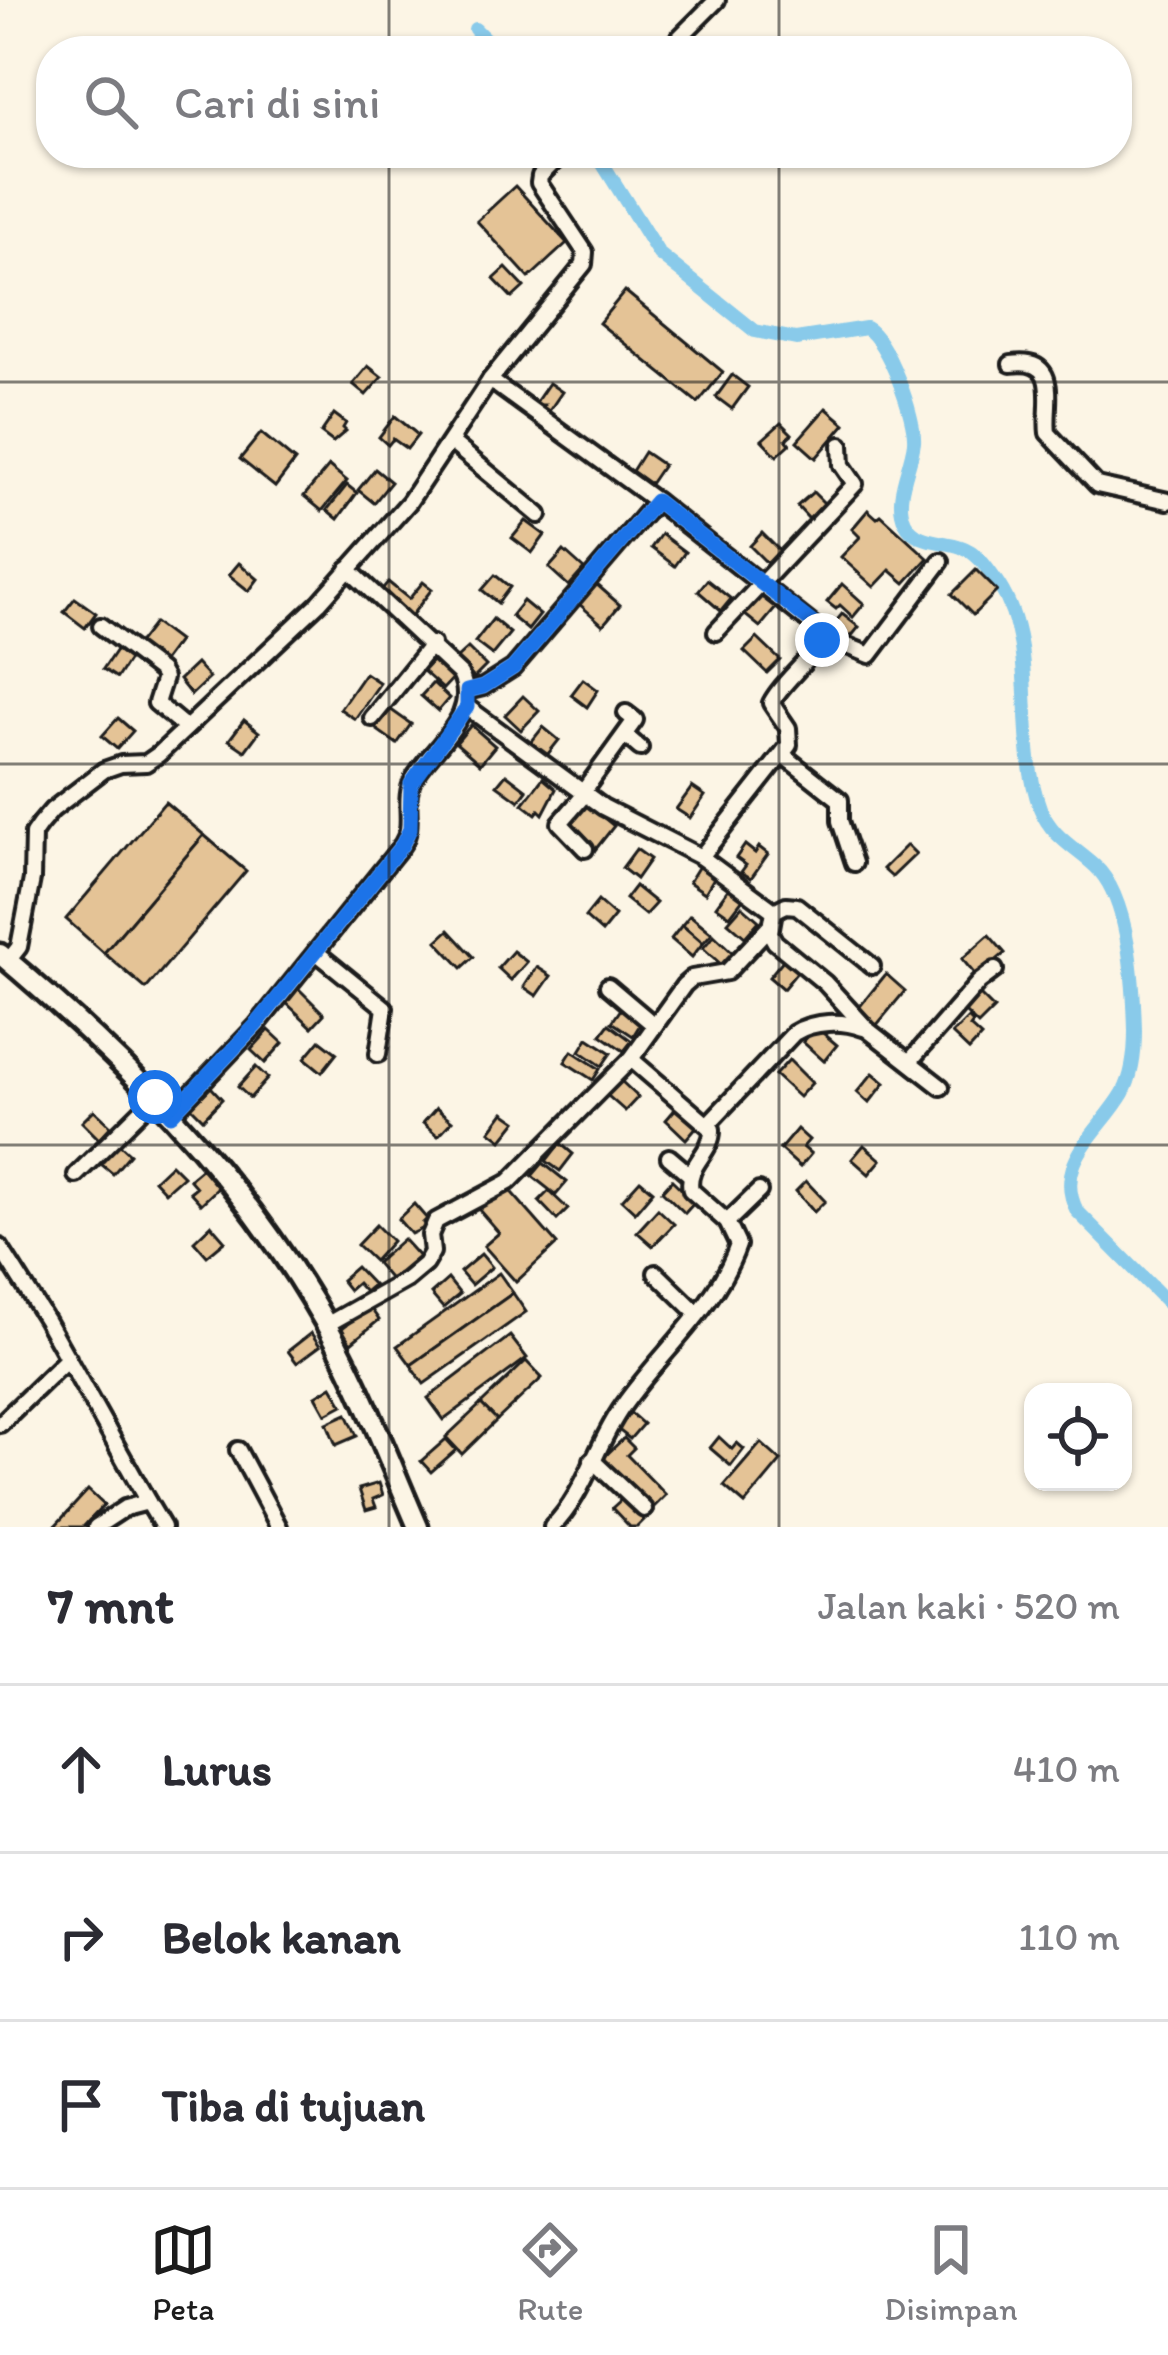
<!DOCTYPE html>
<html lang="id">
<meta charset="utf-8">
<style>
:root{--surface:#fff;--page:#f7f7f7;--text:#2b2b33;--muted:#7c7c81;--line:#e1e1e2;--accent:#1c1c1c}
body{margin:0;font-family:Itim,sans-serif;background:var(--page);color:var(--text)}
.controls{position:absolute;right:36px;bottom:36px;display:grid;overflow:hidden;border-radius:24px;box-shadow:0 3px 9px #0004}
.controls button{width:108px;height:108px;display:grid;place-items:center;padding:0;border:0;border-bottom:3px solid var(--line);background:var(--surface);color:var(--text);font:60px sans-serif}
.stop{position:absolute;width:36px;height:36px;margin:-27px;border:9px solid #1a73e8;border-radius:50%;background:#fff}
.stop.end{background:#1a73e8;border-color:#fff;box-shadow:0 3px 12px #0008}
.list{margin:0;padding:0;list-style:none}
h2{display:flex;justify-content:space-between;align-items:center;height:156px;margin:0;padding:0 48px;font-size:51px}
h2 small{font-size:39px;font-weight:400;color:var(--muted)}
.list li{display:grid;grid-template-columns:78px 1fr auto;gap:36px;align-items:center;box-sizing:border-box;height:168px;padding:0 48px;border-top:3px solid var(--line)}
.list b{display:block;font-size:45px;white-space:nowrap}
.list em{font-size:39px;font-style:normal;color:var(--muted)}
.icon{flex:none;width:66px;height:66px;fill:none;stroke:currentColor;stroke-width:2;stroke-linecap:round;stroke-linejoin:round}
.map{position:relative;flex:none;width:1168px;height:1527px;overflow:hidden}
.search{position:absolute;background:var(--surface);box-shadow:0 3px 9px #0004;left:36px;right:36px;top:36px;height:132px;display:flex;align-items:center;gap:30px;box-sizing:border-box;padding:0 42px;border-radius:48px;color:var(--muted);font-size:45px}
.sheet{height:660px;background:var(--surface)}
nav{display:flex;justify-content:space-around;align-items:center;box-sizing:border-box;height:168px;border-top:3px solid var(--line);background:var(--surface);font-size:33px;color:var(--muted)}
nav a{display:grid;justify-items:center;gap:6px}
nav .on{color:var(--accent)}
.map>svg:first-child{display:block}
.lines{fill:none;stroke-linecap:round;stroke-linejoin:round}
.canal{stroke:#89caea;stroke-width:14}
.building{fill:#e4c396;stroke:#1c1c1c;stroke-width:3}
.minor-casing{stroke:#1c1c1c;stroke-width:22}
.secondary-casing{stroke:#1c1c1c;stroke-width:27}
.minor{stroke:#fcf5e5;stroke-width:14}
.secondary{stroke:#fcf5e5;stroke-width:18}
.route{stroke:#1a73e8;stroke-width:15}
.grid{fill:none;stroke:#1c1c1c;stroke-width:3;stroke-opacity:0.55}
</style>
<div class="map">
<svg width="1168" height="1527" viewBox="0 0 1168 1527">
<rect width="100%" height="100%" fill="#fcf5e5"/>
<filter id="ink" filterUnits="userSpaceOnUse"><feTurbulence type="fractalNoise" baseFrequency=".00833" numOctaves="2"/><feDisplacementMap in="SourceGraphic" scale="24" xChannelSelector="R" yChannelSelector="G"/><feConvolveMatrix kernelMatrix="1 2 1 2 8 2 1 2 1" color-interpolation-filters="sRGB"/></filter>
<g filter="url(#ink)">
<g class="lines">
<g class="canal">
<polyline points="475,29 497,51"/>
<path d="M596,153L659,254L755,331L796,339L866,328C887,339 916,418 914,442C911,468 893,497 905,522C916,544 942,540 961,547C978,552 989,571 999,585C1040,649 1014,738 1040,808C1051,836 1074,847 1095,866C1130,898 1134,986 1135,1031C1135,1051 1133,1075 1123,1093C1101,1131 1052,1163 1077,1211L1168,1303"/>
</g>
</g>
<g class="building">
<polygon points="515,186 567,243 529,278 477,221"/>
<polygon points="506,268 524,287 512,298 494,279"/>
<polygon points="625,291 723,372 698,403 599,323"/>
<polygon points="368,366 382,377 366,395 353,384"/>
<polygon points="732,375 748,387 732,409 716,397"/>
<polygon points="549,383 562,392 547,414 541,409 544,405 534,405"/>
<polygon points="826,408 845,424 816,458 797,441"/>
<polygon points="334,414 346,423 343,428 346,431 333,442 321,433"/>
<polygon points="395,416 418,435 407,449 393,439 388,445 379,437"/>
<polygon points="781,423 792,434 786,439 790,444 777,456 762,440"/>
<polygon points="261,433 295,461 275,487 240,459"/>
<polygon points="644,452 663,465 650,484 632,471"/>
<polygon points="329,466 347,481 322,511 304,496"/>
<polygon points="375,469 391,482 374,503 358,490"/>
<polygon points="347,485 357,493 338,519 327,510"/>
<polygon points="813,492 825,504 809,519 797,506"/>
<polygon points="868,510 877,518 881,515 928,558 905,583 890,570 874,587 841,557 860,537 852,529"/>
<polygon points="526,521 545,535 532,553 512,538"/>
<polygon points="762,533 780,551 768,564 750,546"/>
<polygon points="661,534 685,552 675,566 651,548"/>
<polygon points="564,551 584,569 569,586 549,568"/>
<polygon points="239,563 258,579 249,591 229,575"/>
<polygon points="976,570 997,591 973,615 952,594"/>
<polygon points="495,575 510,587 498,603 482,590"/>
<polygon points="707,580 731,599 721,611 698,591"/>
<polygon points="388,582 409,599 423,582 432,589 408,620 379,593"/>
<polygon points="595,583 620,605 603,625 577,602"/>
<polygon points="842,584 864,604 853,617 840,605 836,609 827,602"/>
<polygon points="759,595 776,608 760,627 744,614"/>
<polygon points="75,598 96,613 85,628 64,612"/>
<polygon points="523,601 540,615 528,630 511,616"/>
<polygon points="842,614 859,627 846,643 829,630"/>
<polygon points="493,619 510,633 492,655 475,642"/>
<polygon points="154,623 178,641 161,664 137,645"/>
<polygon points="757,638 780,660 767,673 744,651"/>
<polygon points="120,644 133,653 117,678 103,669"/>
<polygon points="468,648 486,666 474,678 456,659"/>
<polygon points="435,658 455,676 443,689 423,671"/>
<polygon points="196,664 209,678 191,695 179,680"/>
<polygon points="365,673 380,683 355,719 340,709"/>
<polygon points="583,679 598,690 587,707 571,695"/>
<polygon points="433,683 449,698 438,711 421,696"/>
<polygon points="523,696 539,711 521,730 505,715"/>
<polygon points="387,707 411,724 397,744 373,727"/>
<polygon points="118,718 133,731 117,749 102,736"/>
<polygon points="244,720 259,732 245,751 229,740"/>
<polygon points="471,725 495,746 480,764 456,743"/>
<polygon points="543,727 559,740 544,759 528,746"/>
<polygon points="506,774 527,790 519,801 497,785"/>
<polygon points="543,778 556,789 543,814 539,810 536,814 523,804"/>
<polygon points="692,787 705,796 690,818 676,809"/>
<polygon points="165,802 204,835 104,953 66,919"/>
<polygon points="586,803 614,826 595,850 567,827"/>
<polygon points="204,835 246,871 146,989 104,953"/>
<polygon points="745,845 755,853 759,847 768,854 751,878 741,872 746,865 736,858"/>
<polygon points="907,845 916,854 892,877 883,869"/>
<polygon points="636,849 650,859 636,879 622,868"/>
<polygon points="702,861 718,871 705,893 689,882"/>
<polygon points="732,884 746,895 730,916 716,906"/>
<polygon points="635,886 656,903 645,915 625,899"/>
<polygon points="598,901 615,916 602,932 585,917"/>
<polygon points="742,906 759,921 745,937 728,922"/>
<polygon points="690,915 712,933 703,943 682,925"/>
<polygon points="682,925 703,943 692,957 671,939"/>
<polygon points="449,930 474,957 462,968 437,941"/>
<polygon points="714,935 734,954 723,966 703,948"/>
<polygon points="989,935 1005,953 977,977 962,959"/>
<polygon points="513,951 527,962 511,980 498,968"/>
<polygon points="784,959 798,971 783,989 769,977"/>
<polygon points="537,967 551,976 537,996 524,987"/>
<polygon points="886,974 905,991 876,1026 857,1010"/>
<polygon points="294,984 324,1014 312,1027 281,998"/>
<polygon points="979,994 994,1009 978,1025 963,1010"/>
<polygon points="621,1009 641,1023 633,1036 612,1022"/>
<polygon points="968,1018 973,1023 970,1027 981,1037 969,1050 952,1034"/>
<polygon points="609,1024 632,1041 624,1051 601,1035"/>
<polygon points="816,1027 837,1045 824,1061 803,1042"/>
<polygon points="269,1030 283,1043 265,1063 251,1050"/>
<polygon points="588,1038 611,1053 602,1066 580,1051"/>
<polygon points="320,1040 337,1053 322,1072 305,1058"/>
<polygon points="572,1051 600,1069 593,1080 565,1062"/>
<polygon points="789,1060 812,1083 799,1097 775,1075"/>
<polygon points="256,1067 268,1078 250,1098 238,1087"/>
<polygon points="873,1073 885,1083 869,1103 857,1092"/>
<polygon points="620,1080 638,1097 625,1111 607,1095"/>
<polygon points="211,1087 222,1099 203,1119 191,1107"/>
<polygon points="678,1106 698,1125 686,1139 666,1120"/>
<polygon points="436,1108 452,1121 438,1136 423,1123"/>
<polygon points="94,1110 111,1126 99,1139 82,1122"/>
<polygon points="504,1112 517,1121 502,1140 490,1131"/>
<polygon points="797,1129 809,1140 803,1147 811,1154 800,1167 780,1149"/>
<polygon points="560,1143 573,1154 560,1171 546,1161"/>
<polygon points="119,1144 130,1154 113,1174 101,1164"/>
<polygon points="864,1145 881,1160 869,1174 852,1159"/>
<polygon points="543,1163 567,1182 556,1195 532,1176"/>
<polygon points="171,1164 183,1176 165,1192 154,1180"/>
<polygon points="202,1168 219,1187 201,1204 190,1192 196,1187 189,1179"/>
<polygon points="640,1180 653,1191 635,1212 622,1200"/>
<polygon points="672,1180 695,1202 685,1213 662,1191"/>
<polygon points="806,1181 825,1201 814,1212 796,1191"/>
<polygon points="506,1186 557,1244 516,1282 484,1246 499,1233 479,1210"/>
<polygon points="549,1191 568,1209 557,1220 539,1201"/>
<polygon points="414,1204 427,1219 423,1223 426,1227 411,1234 398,1219"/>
<polygon points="658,1209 674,1224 653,1246 637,1232"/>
<polygon points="211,1225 225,1241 207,1256 194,1241"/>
<polygon points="376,1225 392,1241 374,1261 357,1245"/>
<polygon points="403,1239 421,1259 394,1284 376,1263"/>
<polygon points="481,1254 492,1267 471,1285 460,1272"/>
<polygon points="356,1267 373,1285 365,1292 357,1283 349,1290 341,1280"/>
<polygon points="499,1273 513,1293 411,1365 397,1346"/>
<polygon points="448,1279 460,1294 443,1308 431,1294"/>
<polygon points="513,1293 526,1312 424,1384 411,1365"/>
<polygon points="369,1306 379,1320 351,1343 341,1329"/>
<polygon points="311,1333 320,1346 297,1363 288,1351"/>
<polygon points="510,1336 527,1358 444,1420 428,1398"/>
<polygon points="526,1361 542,1378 497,1420 481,1404"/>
<polygon points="332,1386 343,1405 326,1414 316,1396"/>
<polygon points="481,1404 497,1420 462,1454 446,1437"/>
<polygon points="626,1409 643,1424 630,1439 612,1425"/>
<polygon points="347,1414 357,1436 336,1445 327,1423"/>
<polygon points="719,1437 732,1449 737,1443 744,1449 731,1466 710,1448"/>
<polygon points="624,1438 634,1448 627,1455 666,1495 652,1509 602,1459"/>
<polygon points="446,1439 456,1450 431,1472 421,1461"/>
<polygon points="761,1443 781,1461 745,1504 724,1486"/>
<polygon points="379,1483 383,1495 373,1499 376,1507 366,1510 359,1489"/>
<polygon points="88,1490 104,1505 83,1527 54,1527"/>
<polygon points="623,1498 644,1520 637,1527 630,1527 612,1508"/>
</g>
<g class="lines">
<defs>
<g id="minor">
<polyline points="666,51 717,0"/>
<path d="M1011,364C1063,356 1044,405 1048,433L1097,485L1168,501"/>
<path d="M490,380L656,501L823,633C815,659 784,678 771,703L788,728L789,745L701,857"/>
<polyline points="451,442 539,515"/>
<polyline points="101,626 160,671 164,678 156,703 186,728"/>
<polyline points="716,632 855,484 842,465 841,445"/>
<polyline points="823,636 870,655 941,561"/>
<polyline points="467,691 483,687 513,668 656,501"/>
<polyline points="467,707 603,807 701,857 774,911 770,933 775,942 825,983 868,1030 941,1087"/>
<polyline points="372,718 432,644"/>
<polyline points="626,736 640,748"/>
<polyline points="783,755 840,800 840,821 854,863"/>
<polyline points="583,792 635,720 626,713"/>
<polyline points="585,849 560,823 585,794"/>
<polyline points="774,911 786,905 797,906 872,966"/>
<polyline points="316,952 385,1008 378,1054"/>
<polyline points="8,961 19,947 32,879 33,834 40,824 52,810 104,770 121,764 146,763 159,754 319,603 409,502 490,380 584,264 585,252 539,183 540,176 563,153"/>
<polyline points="608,986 654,1025"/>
<polyline points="910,1061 979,982 995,970"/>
<path d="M171,1115L257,1025L402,845C416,825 402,801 413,780C433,745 481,716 460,674L348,569"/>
<path d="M708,1124L794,1033C813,1021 842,1020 863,1028"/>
<polyline points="669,1157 689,1174"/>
<polyline points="76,1175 155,1097"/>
<polyline points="727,1222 759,1191"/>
<polyline points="0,1247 46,1320 148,1502"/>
<polyline points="656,1273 697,1313"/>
<polyline points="326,1325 406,1280 425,1264 432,1252 430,1235 436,1221 509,1182 631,1059 684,985 692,978 727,972 771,925"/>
<polyline points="0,1424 68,1358"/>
<polyline points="238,1450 279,1527"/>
<polyline points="592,1460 644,1509"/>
<polyline points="96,1527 125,1508 148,1502 163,1527"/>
<path d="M552,1527C586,1493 595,1445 623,1406C659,1354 717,1306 738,1245L727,1222L691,1190C685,1165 713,1153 712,1129L631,1059"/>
</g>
<path id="secondary" d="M0,954C120,1055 232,1167 313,1302C356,1372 385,1451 418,1527"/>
</defs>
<use href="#minor" class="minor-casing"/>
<use href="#secondary" class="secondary-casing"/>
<use href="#minor" class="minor"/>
<use href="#secondary" class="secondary"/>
</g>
</g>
<g class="lines" filter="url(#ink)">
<polyline class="route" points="155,1097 171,1115 256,1025 402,845 410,829 411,784 467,707 467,691 483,687 513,668 656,501 820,629 822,640"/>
</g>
<path class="grid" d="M389,0V51M779,0V51M389,153V1527M779,153V1527M0,382H1168M0,764H1168M0,1145H1168"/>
</svg>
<div class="controls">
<button><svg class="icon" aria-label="locate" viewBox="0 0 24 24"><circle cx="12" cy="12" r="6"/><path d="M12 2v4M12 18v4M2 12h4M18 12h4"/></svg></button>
</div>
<div class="stop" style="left:155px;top:1097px"></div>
<div class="stop end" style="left:822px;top:640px"></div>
<div class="search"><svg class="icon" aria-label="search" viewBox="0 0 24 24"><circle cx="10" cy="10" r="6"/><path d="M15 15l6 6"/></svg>Cari di sini</div>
</div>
<section class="sheet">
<h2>7 mnt<small>Jalan kaki · 520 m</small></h2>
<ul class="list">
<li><svg class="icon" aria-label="ahead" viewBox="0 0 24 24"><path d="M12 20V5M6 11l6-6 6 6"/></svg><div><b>Lurus</b></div><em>410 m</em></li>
<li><svg class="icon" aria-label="right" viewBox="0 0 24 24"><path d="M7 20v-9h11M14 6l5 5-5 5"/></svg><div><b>Belok kanan</b></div><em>110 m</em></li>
<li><svg class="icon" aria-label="arrive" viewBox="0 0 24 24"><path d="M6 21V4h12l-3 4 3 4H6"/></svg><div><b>Tiba di tujuan</b></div></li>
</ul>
</section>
<nav>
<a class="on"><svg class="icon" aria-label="map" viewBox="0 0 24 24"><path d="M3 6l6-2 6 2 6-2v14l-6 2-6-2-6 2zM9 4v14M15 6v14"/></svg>Peta</a>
<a><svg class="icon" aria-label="directions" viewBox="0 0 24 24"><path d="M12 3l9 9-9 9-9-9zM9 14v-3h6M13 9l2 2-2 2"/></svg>Rute</a>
<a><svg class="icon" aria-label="saved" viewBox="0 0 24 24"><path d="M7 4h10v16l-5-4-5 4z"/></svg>Disimpan</a>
</nav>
